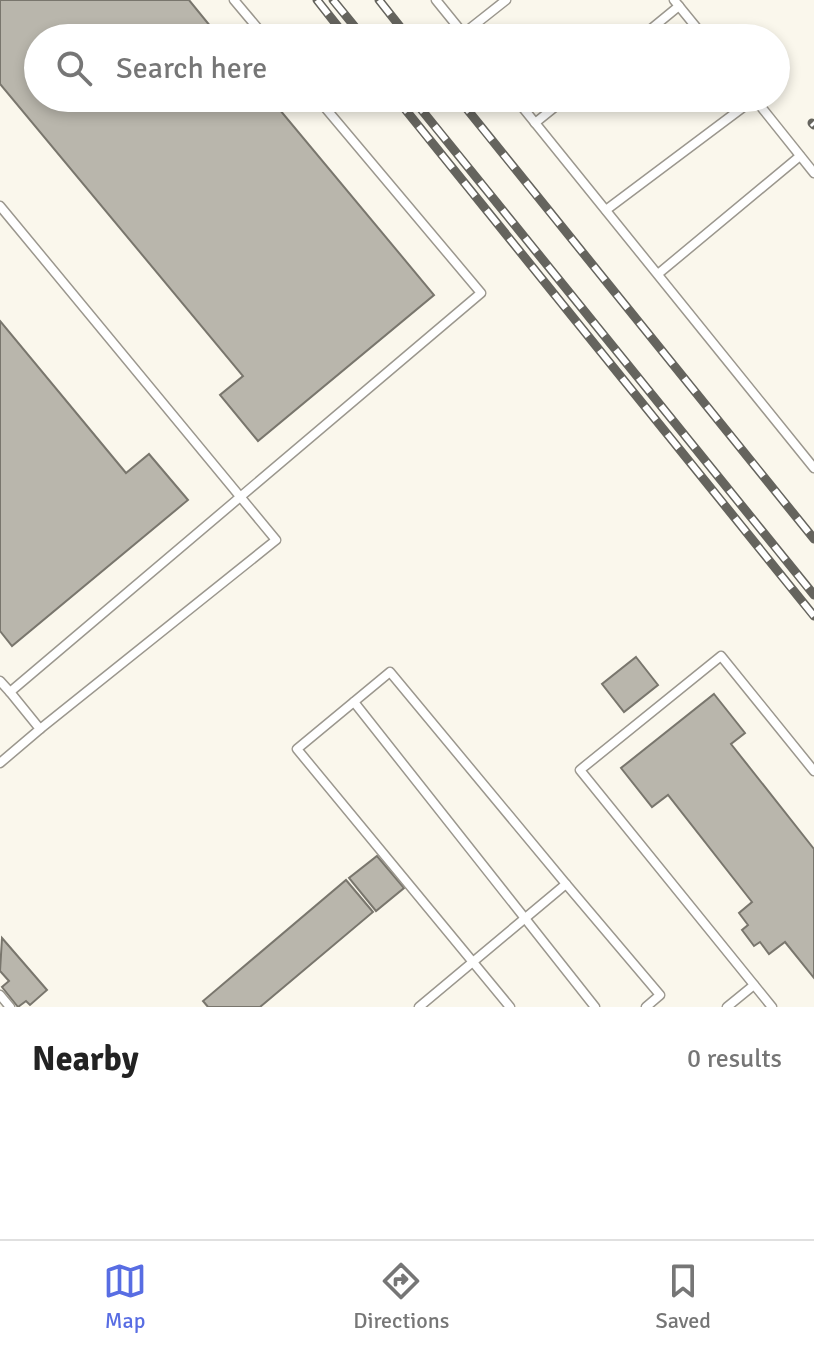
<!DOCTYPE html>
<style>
:root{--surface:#fff;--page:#f2f2f2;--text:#222;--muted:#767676;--line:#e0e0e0;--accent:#586de3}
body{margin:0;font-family:Signika,sans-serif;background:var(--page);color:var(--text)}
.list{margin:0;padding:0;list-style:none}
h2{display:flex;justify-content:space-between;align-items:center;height:104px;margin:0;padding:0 32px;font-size:34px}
h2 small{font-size:26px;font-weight:400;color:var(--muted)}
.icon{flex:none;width:44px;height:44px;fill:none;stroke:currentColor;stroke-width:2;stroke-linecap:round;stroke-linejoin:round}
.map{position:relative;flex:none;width:814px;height:1007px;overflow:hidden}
.search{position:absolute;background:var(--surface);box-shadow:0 4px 12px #0003;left:24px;right:24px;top:24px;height:88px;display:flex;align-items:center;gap:20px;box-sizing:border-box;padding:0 28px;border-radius:44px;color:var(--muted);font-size:30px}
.sheet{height:232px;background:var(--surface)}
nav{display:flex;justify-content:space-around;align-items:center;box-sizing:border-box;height:112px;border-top:2px solid var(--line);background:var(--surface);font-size:22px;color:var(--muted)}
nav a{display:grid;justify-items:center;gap:4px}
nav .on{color:var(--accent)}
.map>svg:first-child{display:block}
.building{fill:#b9b6ac;stroke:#79766d;stroke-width:2}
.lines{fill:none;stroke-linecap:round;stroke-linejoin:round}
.lane-casing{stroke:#9b978e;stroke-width:11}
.lane{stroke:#fff;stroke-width:8}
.rail-casing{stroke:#65645e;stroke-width:9}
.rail{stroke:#fff;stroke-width:6;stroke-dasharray:18;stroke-linecap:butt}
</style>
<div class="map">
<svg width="814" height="1007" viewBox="0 0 814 1007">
<rect width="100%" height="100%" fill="#faf7ec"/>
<g class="building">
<polygon points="0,0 189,0 220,38 38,38 38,98 270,98 434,295 258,441 220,395 243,376 0,84"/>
<polygon points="0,321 126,473 149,454 188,500 12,646 0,631"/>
<polygon points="636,657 658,685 624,712 602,684"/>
<polygon points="714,694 745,733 731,744 814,849 814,978 785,942 769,954 760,942 754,946 742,930 748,925 739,913 752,902 668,795 652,807 621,768"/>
<polygon points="377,856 404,888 376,911 349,878"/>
<polygon points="346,880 373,912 260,1007 208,1007 203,1001"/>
<polygon points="2,938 47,990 30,1005 26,1001 18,1007 2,987 9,981 0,971"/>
</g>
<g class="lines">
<defs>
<g id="lane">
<polyline points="234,0 266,38"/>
<polyline points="436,0 466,37"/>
<polyline points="674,0 705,38"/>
<polyline points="463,34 506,0"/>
<polyline points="640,38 679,6"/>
<polyline points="515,98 814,468"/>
<polyline points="754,98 814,173"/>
<polyline points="535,123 566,98"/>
<polyline points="0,206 276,540 40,729"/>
<polyline points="606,210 754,99"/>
<polyline points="658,274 800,156"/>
<polyline points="0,681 10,692 481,293 317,98"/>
<polyline points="354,702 595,1007"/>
<polyline points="0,763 40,729 10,692"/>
<polyline points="0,995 10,1007"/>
<polyline points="419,1007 566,884 660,995 646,1007"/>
<polyline points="510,1007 297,749 390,672 566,884"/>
<polyline points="727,1007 754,985"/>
<polyline points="772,1007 580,770 721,656 814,771"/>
</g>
</defs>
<use href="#lane" class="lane-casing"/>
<use href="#lane" class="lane"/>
<defs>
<g id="rail">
<polyline points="317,0 347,38"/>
<polyline points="333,0 364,38"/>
<polyline points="379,0 409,38"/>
<polyline points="396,98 814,616"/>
<polyline points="412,98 814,595"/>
<polyline points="458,98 814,539"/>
<polyline points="812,123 814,125"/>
</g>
</defs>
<use href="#rail" class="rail-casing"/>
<use href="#rail" class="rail"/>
</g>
</svg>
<div class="search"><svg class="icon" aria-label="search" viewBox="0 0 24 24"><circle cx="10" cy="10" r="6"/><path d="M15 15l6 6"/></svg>Search here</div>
</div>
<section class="sheet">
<h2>Nearby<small>0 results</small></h2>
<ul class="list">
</ul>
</section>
<nav>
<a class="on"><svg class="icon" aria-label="map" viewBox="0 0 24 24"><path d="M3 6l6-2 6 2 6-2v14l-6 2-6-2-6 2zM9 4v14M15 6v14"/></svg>Map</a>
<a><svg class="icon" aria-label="directions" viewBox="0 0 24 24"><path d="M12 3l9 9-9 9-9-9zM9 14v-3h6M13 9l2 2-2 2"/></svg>Directions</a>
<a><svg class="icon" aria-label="saved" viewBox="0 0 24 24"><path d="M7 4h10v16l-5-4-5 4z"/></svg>Saved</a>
</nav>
